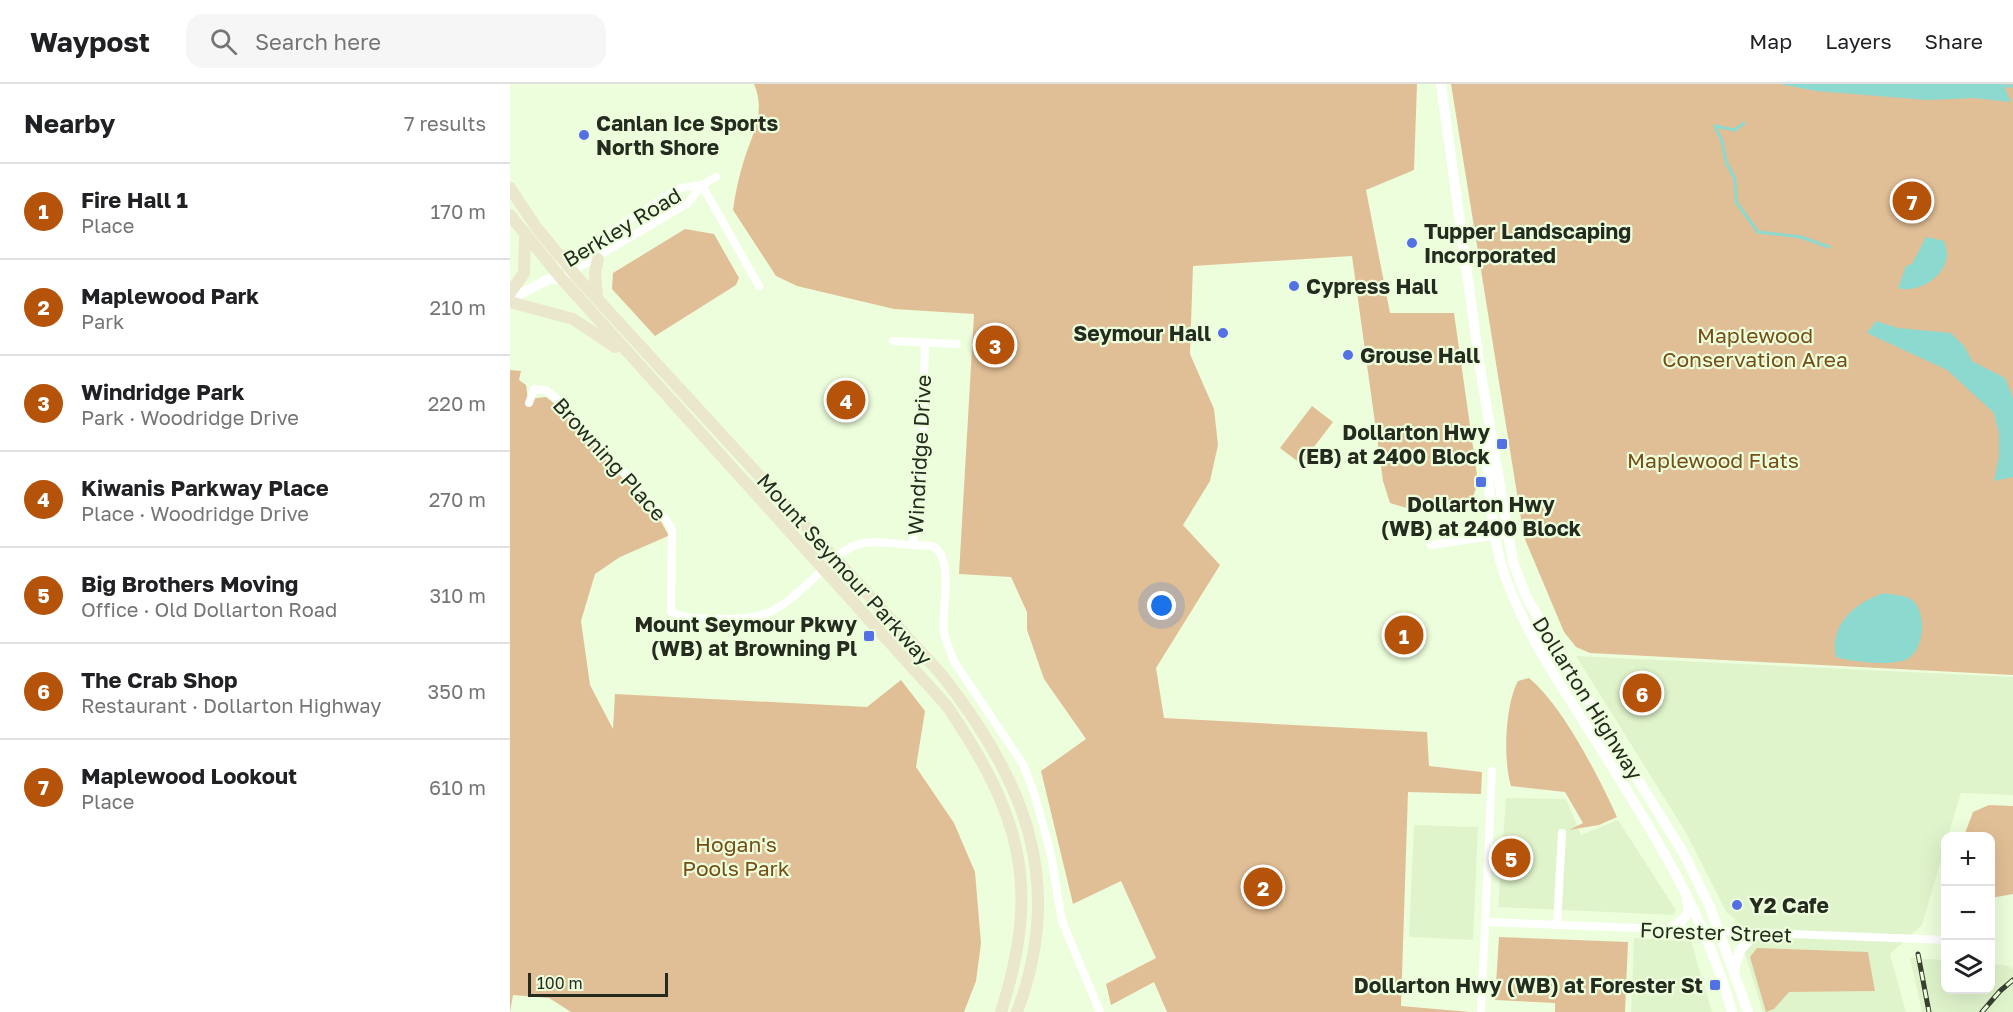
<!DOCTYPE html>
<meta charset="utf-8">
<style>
:root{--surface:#fff;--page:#f6f6f6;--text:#202124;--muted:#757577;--line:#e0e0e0;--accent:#b45309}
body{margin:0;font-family:"Golos Text",sans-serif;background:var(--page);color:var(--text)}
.controls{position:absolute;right:18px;bottom:18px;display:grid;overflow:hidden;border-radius:12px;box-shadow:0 6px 24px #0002}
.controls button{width:54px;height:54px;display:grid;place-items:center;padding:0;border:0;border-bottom:2px solid var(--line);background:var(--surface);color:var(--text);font:30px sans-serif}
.scale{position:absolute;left:18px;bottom:15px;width:140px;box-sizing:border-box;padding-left:6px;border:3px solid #252b1f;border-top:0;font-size:16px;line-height:21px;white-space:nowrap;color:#252b1f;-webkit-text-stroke:4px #edfedc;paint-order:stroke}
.you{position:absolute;left:652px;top:522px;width:21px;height:21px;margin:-15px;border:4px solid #fff;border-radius:50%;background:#1a73e8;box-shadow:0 0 0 9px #1a73e833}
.badge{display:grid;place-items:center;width:39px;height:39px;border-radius:50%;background:var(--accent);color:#fff;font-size:20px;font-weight:700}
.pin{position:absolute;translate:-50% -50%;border:3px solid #fff;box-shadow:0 2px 6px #0006}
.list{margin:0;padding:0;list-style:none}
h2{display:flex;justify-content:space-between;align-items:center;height:78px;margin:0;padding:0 24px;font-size:26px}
h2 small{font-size:20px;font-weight:400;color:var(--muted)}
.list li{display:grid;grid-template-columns:39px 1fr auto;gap:18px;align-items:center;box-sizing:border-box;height:96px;padding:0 24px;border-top:2px solid var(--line)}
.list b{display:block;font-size:22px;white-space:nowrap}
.list p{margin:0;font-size:20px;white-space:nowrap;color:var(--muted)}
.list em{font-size:20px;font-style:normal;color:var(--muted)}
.icon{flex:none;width:33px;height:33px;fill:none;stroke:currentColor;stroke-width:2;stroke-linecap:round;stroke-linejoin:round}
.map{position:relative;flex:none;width:1503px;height:928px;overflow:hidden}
header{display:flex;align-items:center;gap:36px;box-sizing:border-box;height:84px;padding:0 30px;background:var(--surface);border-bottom:2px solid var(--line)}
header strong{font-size:28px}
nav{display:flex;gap:33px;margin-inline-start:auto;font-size:21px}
.search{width:420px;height:54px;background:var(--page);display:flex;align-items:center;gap:15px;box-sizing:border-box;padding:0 21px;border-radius:18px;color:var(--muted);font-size:22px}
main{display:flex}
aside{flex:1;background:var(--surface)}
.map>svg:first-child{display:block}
.built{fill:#e0f4cb}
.green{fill:#e1bf96}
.water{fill:#8bd9cf}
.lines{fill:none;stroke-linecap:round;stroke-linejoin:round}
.stream{stroke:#8bd9cf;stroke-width:3}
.minor{stroke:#fff;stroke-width:8}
.tertiary{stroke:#fff;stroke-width:10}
.secondary{stroke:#ebe7cc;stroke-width:12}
.rail-casing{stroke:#3a4132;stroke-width:5}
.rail{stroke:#edfedc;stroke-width:3;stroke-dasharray:9;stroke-linecap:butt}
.poi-dot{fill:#5370e5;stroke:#edfedc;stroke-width:2}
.labels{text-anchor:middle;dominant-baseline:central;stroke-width:4.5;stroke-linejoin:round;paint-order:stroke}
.poi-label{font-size:21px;font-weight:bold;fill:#252b1f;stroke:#edfedc;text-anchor:start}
.street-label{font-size:21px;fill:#252b1f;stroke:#edfedc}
.park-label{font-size:21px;fill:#754e16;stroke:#edfedc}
</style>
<header>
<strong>Waypost</strong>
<div class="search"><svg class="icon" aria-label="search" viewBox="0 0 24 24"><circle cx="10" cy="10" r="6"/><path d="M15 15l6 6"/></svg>Search here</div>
<nav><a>Map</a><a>Layers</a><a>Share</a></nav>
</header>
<main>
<aside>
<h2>Nearby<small>7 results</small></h2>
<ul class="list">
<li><span class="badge">1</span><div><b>Fire Hall 1</b><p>Place</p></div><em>170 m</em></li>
<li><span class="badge">2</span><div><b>Maplewood Park</b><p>Park</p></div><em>210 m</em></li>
<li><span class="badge">3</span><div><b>Windridge Park</b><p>Park · Woodridge Drive</p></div><em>220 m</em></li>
<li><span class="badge">4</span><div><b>Kiwanis Parkway Place</b><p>Place · Woodridge Drive</p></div><em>270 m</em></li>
<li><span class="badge">5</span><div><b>Big Brothers Moving</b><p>Office · Old Dollarton Road</p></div><em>310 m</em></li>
<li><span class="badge">6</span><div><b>The Crab Shop</b><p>Restaurant · Dollarton Highway</p></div><em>350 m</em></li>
<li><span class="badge">7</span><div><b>Maplewood Lookout</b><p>Place</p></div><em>610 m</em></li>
</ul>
</aside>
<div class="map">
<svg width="1503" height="928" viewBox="0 0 1503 928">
<rect width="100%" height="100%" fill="#edfedc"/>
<g class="built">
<polygon points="1066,572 1503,593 1503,711 1451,709 1438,752 1436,752 1435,762 1412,841 1380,870 1396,928 1253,928 1224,834 1217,829 1175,747"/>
<polygon points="996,714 1056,715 1071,751 1108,736 1166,826 1163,831 988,823"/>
<polygon points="904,741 968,743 963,856 899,853"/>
<polygon points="1124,854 1181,857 1202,928 1121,928"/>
<polygon points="1400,874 1435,876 1436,906 1480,906 1481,880 1495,881 1503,885 1503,928 1412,928"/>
</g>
<g class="green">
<path d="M244,0H907L904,86L856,106L880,229H944L968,398L963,413L900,425L880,419L873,397L842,172L683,182L680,270L704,325L708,361L700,397L673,441L710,481L646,584L654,634L917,648L919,682L972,688L971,710L898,708L891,922L960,928H657L644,898L601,921L596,900L646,874L611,797L563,820L531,687L576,655L534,595L517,546V528L501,493L449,490L464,230L384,225L287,202L266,192L223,126C225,109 229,93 234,76C243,48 256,28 244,0Z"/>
<polygon points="941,0 1503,0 1503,591 1080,569 1066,563 1054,548 1014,453"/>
<polygon points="175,145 204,150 229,194 226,201 145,252 102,205 103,189"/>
<polygon points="0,286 11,287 9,296 16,301 18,315 36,313 50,324 149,434 158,450 158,452 110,473 85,490 71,537 80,601 103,645 105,610 357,623 391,596 415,627 406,683 444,739 465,788 471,859 466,897 454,928 61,928 39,914 3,911 0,928"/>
<polygon points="802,322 823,338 791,380 770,364"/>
<path d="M1019,594C1052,621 1089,693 1107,733L1089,741L1059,746L1073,739L1055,708L1001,702C993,676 995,621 1008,597Z"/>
<polygon points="1479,721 1503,722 1503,810 1481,814 1480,752 1454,752 1463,728"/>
<polygon points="989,853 1118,858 1115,928 1045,928 1045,919 985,916"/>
<polygon points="1247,864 1358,868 1365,907 1279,908 1264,925 1256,928 1240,873"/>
</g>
<g class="water">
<polygon points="1269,0 1493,0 1501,18 1464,14 1417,16 1306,7"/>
<path d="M1416,153L1434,157C1435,161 1437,167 1437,171C1436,193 1407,210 1388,204L1396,182L1402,180Z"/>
<polygon points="1366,237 1388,244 1441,249 1454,262 1462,277 1495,294 1503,314 1503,393 1484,397 1489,373 1489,350 1484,329 1437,286 1357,249"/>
<path d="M1374,509C1382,511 1395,511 1401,515C1417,527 1415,563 1399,574C1385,583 1341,578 1326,573C1319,540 1346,518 1374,509Z"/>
</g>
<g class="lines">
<g class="stream">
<polyline points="1492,2 1503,2"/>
<polyline points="1234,39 1225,46 1205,42 1212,57 1216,78 1225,95 1226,118 1248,148 1291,153 1319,163"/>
</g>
<g class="minor">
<polyline points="192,101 249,202"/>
<polyline points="50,180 170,104 192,101"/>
<polyline points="51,194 178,119 192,101 206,93"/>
<polyline points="383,257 447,260"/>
<path d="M415,259L412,375L407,398L403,461L423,462C445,476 431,524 434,548C436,559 441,569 445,579L513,680L524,709L540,766L552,837L590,928"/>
<path d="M19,319L24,305L36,306L48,316L157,437L162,446L161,528C175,535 190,534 206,535C264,538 274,520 314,485C323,476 332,467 343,462C360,455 385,460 403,461"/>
<polyline points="921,461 997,450"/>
<polyline points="977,838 1436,856"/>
<polyline points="1047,841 1052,749"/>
<polyline points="971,928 982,687"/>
</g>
<g class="tertiary">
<polyline points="931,0 970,284 1003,478 1016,512 1038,551 1174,770 1200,823 1238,928"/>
<polyline points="0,215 39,195 51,194"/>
<path d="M976,359C979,402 980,448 994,489C1015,550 1052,603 1086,657C1142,746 1193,825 1222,928"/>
<path d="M1158,846C1169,841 1174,836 1179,826L1177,815"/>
<polyline points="1224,885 1230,866 1245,850"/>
</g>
<g class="secondary">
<path d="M0,104L26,143L68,194L431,590C513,694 557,796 507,928"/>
<path d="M0,131L51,194L437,622C510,730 532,800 491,928"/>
<polyline points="0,209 14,189 15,153"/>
<polyline points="87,213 85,189 88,175"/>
<polyline points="0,218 63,235 105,263"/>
</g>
<defs>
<g id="rail">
<polyline points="1408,870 1419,928"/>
<polyline points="1472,928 1490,907 1503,896"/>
</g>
</defs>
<use href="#rail" class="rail-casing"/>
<use href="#rail" class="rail"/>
</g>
<g class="poi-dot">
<circle cx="74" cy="51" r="6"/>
<circle cx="902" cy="159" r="6"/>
<circle cx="784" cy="202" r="6"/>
<circle cx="713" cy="249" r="6"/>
<circle cx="838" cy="271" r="6"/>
<rect x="986" y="354" width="12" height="12" rx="3"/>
<rect x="965" y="392" width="12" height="12" rx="3"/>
<rect x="353" y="546" width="12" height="12" rx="3"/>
<circle cx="1227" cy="821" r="6"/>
<rect x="1199" y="895" width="12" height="12" rx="3"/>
</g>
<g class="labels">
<g class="poi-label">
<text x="86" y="39">Canlan Ice Sports<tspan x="86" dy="24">North Shore</tspan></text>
<text x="914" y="147">Tupper Landscaping<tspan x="914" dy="24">Incorporated</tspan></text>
<text x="796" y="202">Cypress Hall</text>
<text x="701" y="249" text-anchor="end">Seymour Hall</text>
<text x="850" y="271">Grouse Hall</text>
<text x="980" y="348" text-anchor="end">Dollarton Hwy<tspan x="980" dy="24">(EB) at 2400 Block</tspan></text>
<text x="971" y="420" text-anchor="middle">Dollarton Hwy<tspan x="971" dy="24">(WB) at 2400 Block</tspan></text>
<text x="347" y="540" text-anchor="end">Mount Seymour Pkwy<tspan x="347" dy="24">(WB) at Browning Pl</tspan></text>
<text x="1239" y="821">Y2 Cafe</text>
<text x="1193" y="901" text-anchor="end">Dollarton Hwy (WB) at Forester St</text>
</g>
<g class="street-label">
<text transform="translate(112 143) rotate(-31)">Berkley Road</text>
<text transform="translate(409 371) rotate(-87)">Windridge Drive</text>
<text transform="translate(100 375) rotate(48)">Browning Place</text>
<text transform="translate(335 485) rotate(48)">Mount Seymour Parkway</text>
<text transform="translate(1078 614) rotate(58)">Dollarton Highway</text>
<text transform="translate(1206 848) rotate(2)">Forester Street</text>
</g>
<g class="park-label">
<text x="1245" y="251">Maplewood<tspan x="1245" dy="24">Conservation Area</tspan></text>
<text x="1203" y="376">Maplewood Flats</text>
<text x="226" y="760">Hogan's<tspan x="226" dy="24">Pools Park</tspan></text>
</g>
</g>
</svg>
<div class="controls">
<button>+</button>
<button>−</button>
<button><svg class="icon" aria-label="layers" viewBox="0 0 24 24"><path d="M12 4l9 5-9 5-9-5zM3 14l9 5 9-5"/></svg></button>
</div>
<div class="scale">100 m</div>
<div class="you"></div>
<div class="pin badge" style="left:894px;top:551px">1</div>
<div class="pin badge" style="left:753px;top:803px">2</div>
<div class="pin badge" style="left:485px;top:261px">3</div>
<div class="pin badge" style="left:336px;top:316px">4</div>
<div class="pin badge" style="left:1001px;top:774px">5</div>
<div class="pin badge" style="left:1132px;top:609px">6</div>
<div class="pin badge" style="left:1402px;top:117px">7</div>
</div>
</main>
